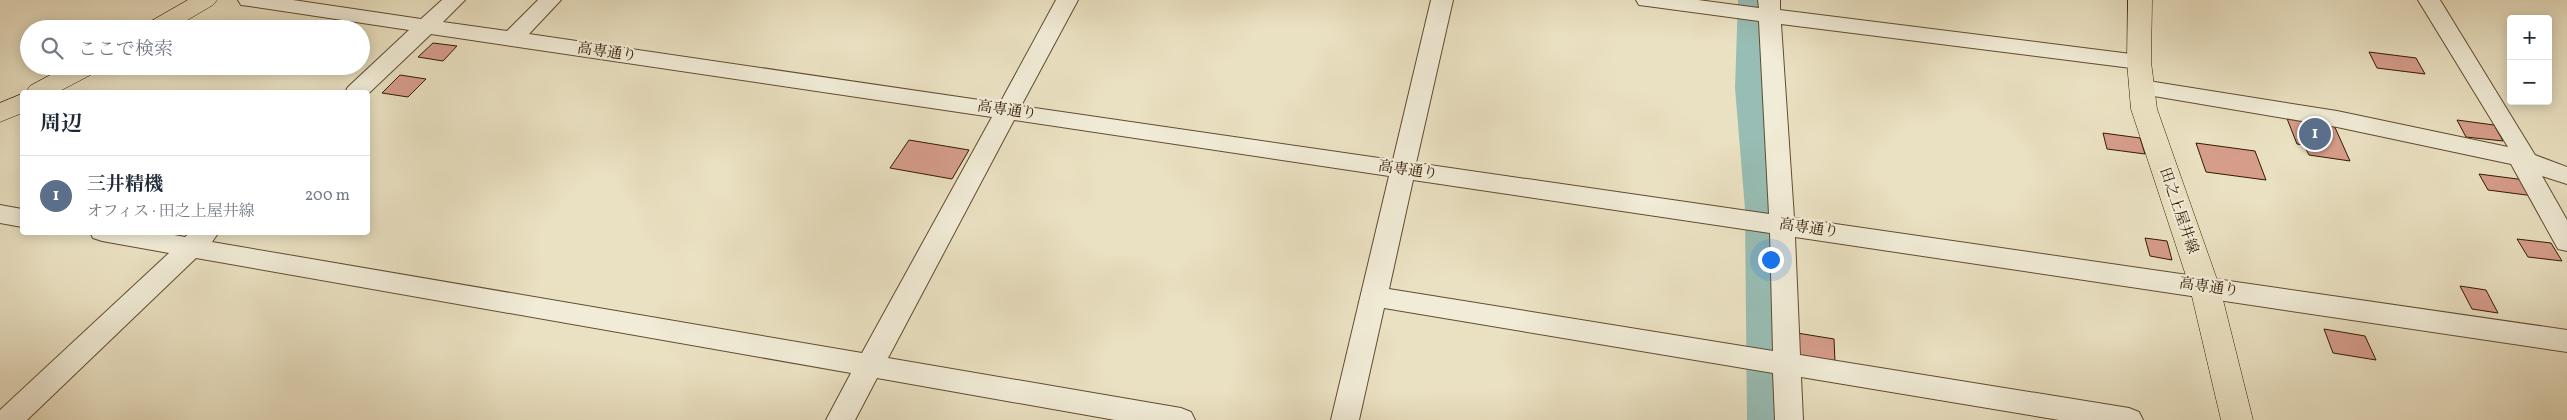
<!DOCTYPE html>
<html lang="ja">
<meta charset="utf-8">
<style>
:root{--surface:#fff;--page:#f6f6f7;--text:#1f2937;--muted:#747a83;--line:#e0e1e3;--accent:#2563eb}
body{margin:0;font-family:Vollkorn,"Noto Serif JP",serif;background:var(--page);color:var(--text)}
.controls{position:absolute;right:15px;top:15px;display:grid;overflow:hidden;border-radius:5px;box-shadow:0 2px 12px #0003}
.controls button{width:45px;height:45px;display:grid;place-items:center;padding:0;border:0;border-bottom:1px solid var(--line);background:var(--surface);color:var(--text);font:25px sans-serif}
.you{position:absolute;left:1770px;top:259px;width:18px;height:18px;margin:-12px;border:4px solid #fff;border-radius:50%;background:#1a73e8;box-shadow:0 0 0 8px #1a73e833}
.badge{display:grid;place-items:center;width:32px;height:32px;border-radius:50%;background:var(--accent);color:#fff;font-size:16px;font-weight:700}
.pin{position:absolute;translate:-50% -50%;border:2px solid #fff;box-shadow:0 1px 5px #0006}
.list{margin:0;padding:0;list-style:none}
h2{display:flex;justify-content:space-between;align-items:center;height:65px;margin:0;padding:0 20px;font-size:21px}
h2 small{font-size:16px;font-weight:400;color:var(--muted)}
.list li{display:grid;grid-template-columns:32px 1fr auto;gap:15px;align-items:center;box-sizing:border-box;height:80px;padding:0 20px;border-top:1px solid var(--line)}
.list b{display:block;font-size:19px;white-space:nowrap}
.list p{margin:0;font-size:16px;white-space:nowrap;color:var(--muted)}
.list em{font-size:16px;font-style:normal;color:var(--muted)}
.icon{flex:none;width:28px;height:28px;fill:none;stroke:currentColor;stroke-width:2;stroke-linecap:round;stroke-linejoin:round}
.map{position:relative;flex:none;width:2567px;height:420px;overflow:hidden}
.search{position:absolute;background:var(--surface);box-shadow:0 2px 12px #0003;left:20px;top:20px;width:350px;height:55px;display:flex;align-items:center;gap:12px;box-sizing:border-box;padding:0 18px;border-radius:28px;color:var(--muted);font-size:19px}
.panel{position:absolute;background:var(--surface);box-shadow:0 2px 12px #0003;left:20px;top:90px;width:350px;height:145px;border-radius:5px}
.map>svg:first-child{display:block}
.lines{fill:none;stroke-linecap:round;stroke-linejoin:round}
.river{fill:#98bdb4;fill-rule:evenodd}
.building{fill:#d69d8b;stroke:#331a00}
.minor-casing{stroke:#614c30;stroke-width:2}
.major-casing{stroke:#331a00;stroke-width:1}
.highway-casing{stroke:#331a00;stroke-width:1}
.minor{fill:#f1ecd7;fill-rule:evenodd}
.major{fill:#eae1c2;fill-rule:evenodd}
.highway{fill:#eae1c2;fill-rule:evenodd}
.labels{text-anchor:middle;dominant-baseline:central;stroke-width:4.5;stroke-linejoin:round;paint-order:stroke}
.street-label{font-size:15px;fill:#331a00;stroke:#f1ecd7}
</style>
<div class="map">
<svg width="2567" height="420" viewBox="0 0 2567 420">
<rect width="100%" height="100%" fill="#eae1c2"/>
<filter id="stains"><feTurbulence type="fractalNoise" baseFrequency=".004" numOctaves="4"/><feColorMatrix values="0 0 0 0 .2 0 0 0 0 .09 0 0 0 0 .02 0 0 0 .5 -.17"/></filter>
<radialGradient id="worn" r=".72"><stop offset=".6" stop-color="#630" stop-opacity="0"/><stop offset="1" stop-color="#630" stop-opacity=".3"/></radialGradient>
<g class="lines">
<polygon class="river" points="1738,0 1770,0 1771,88 1783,209 1791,420 1747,420 1745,209 1735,88"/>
</g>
<g class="building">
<polygon points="433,43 457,46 443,61 418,57"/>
<polygon points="2369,52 2416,58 2425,74 2377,68"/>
<polygon points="400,75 426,79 408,97 382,93"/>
<polygon points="2286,116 2333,123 2350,161 2309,155 2304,145 2297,144"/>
<polygon points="2457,120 2494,125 2503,141 2466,137"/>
<polygon points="2103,133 2140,138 2145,154 2107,149"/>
<polygon points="909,140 969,150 952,179 890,168"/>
<polygon points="2196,143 2255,151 2266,180 2206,172"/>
<polygon points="2479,174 2525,180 2534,196 2488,190"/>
<polygon points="2145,238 2167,241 2172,260 2150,256"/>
<polygon points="2517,239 2551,243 2562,261 2528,257"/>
<polygon points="2460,286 2486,290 2498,313 2472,309"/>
<polygon points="2324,329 2365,336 2376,360 2333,353"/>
<polygon points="1797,333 1834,339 1835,362 1798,356"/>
</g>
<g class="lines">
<defs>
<g id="minor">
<path d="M238,0H293L421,19L442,0H465L443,22L507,31L538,0H561L529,34L1000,103L1056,0H1078L1021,106L1393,160L1431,0H1453L1416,163L1769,214L1759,21L1647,6L1639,5L1636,0H1698L1759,8L1758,0H1780V10L2139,55L2147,57L2150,62L2147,67L2139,69L1781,24L1794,218L2567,330V352L1795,237L1800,355L2129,408L2139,412L2143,420H2059L1801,377L1803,420H1775L1773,373L1384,308L1359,420H1331L1389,176L1014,120L888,358L1181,408L1191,412L1195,420H1115L877,378L855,420H826L851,373L196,258L27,420H0V410L169,253L102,241L93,238L90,232H158L185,237L191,232H219L212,242L862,353L992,117L431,34L368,94L345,92L348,87L409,30L249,6L241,5ZM1413,180L1770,233L1773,351L1389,289Z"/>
<polygon points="2418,0 2440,0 2535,155 2567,167 2567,184 2542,176 2567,220 2567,251 2558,249 2511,164 2337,127 2142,94 2134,92 2131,87 2134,82 2142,80 2337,111 2508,147"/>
<polygon points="0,205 22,209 22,227 0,223"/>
</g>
<polygon id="major" points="2128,0 2152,0 2151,62 2157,109 2220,288 2253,420 2221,420 2190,288 2131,109 2127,62"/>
<g id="highway">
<polygon points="188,0 217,0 213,5 172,29 142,29 146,24"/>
<polygon points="67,66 99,66 96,72 58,92 26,92 30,86"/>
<polygon points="22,94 22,113 0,122 0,103"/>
</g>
</defs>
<use href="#minor" class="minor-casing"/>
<use href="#major" class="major-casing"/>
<use href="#highway" class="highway-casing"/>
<use href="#minor" class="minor"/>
<use href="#major" class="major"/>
<use href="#highway" class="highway"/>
</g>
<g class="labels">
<g class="street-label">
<text transform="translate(607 53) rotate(8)">高専通り</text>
<text transform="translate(1007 111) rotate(8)">高専通り</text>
<text transform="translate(1408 171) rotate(8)">高専通り</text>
<text transform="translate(2178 211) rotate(71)">田之上屋井線</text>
<text transform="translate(1809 229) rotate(8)">高専通り</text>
<text transform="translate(2209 288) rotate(8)">高専通り</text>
</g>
</g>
<rect width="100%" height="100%" filter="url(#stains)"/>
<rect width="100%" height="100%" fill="url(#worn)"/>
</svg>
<div class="controls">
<button>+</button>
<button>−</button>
</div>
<div class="you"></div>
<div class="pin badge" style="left:2315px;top:134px;background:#5c6f8a">1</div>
<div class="search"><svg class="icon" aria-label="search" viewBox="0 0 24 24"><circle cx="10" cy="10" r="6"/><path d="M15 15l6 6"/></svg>ここで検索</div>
<section class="panel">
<h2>周辺<small></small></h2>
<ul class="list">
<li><span class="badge" style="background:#5c6f8a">1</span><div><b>三井精機</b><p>オフィス · 田之上屋井線</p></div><em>200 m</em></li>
</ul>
</section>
</div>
